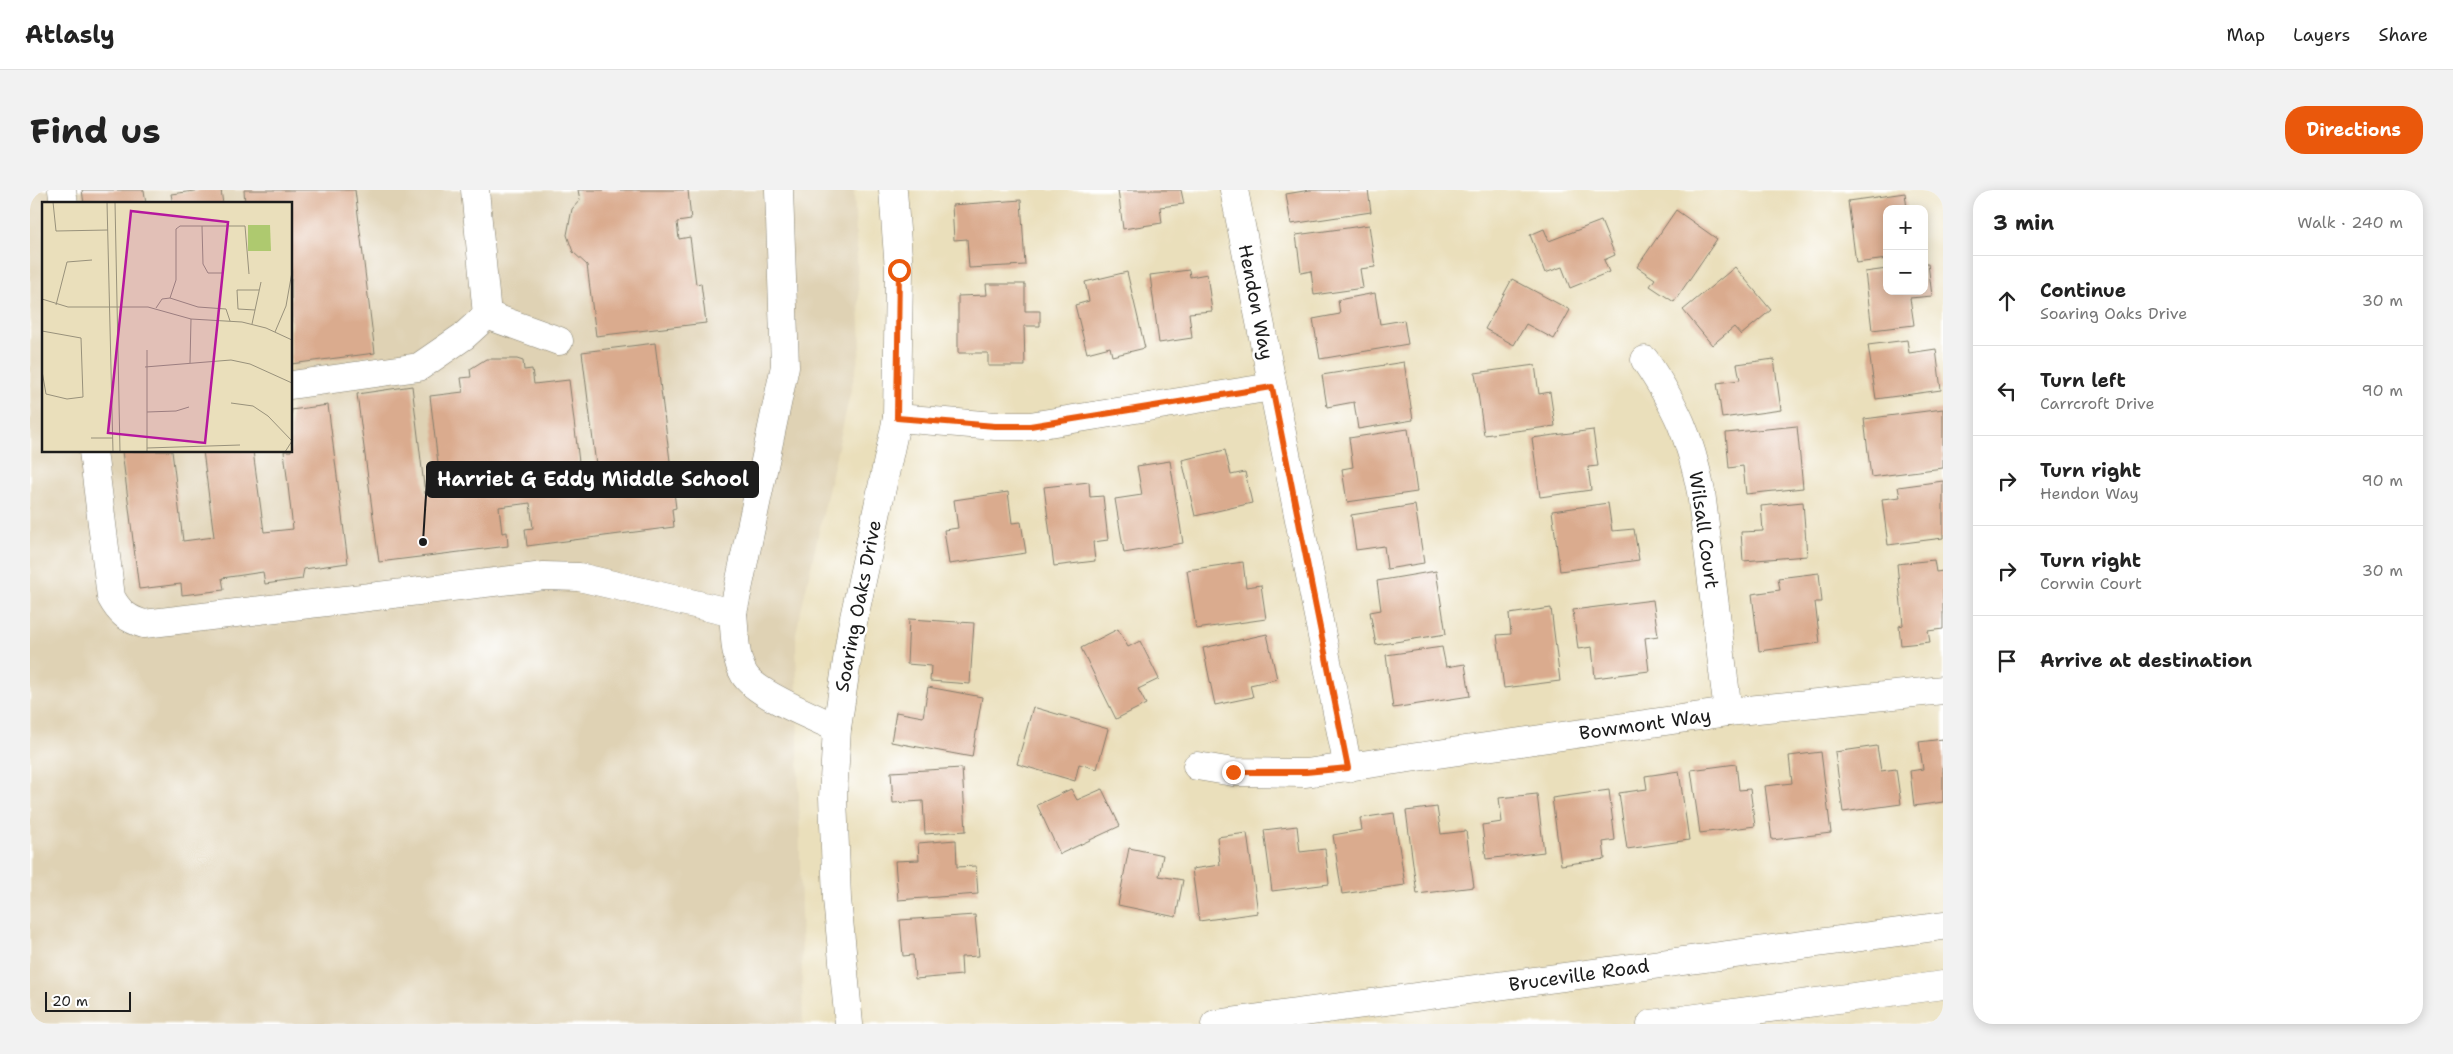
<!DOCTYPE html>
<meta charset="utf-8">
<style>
:root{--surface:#fff;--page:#f2f2f2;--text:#222;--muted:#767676;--line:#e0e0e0;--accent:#ea580c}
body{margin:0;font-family:"Shantell Sans",sans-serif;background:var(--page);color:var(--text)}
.controls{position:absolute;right:15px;top:15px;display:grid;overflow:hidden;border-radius:10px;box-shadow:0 2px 12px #0003}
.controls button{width:45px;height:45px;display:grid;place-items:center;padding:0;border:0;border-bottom:1px solid var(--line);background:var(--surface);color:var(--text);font:25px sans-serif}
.scale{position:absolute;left:15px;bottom:12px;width:86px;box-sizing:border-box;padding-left:5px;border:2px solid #1c1c1c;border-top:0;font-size:14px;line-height:18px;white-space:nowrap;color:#1c1c1c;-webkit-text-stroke:4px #fff;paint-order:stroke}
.stop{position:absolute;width:15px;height:15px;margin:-11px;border:4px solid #ea580c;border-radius:50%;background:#fff}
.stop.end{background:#ea580c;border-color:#fff;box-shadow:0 1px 5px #0008}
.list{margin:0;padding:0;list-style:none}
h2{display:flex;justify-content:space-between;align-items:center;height:65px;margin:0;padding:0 20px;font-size:21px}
h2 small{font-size:16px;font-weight:400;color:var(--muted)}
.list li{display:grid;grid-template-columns:32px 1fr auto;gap:15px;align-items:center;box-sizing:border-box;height:90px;padding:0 20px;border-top:1px solid var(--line)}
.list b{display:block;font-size:19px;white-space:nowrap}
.list p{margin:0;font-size:16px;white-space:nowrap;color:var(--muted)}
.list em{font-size:16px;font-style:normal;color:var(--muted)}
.icon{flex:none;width:28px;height:28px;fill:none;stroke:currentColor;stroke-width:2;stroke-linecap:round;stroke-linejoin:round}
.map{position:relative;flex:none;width:1913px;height:834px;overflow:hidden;border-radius:20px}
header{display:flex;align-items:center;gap:30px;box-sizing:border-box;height:70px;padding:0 25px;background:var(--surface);border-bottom:1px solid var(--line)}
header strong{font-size:24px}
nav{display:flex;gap:28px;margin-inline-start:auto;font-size:18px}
.intro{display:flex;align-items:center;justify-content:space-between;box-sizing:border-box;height:120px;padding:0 30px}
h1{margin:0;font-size:35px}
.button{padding:12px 22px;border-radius:20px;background:var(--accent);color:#fff;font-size:18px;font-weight:700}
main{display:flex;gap:30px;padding:0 30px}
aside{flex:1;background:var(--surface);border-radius:20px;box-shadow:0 2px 12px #0003}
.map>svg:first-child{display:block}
.built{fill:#dfd2b4;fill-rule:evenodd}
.building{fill:#daab8e}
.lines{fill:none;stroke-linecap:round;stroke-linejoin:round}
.minor-casing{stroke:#837e6c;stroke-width:29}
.major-casing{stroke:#837e6c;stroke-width:29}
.minor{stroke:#fff;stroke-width:28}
.major{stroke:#fff;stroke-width:28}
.route{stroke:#ea580c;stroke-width:6}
.labels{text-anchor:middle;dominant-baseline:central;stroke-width:5;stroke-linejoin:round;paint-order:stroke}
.street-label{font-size:19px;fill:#1c1c1c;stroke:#fff}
.inset-road{fill:none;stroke:#98917b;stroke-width:1}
.view{fill:#b5179e;fill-opacity:0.15;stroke:#b5179e;stroke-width:2.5}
.inset-edge{fill:none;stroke:#1c1c1c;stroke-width:2.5}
.leader{fill:none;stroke:#1c1c1c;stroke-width:2}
.callout-dot{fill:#1c1c1c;stroke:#fff;stroke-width:2}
.callout{fill:#1c1c1c;stroke:#1c1c1c;stroke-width:2}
.callout-label{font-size:20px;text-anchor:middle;font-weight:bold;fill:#fff}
</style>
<header>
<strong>Atlasly</strong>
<nav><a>Map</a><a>Layers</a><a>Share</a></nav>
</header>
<div class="intro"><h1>Find us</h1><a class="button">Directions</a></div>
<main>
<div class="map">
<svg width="1913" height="834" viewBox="0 0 1913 834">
<rect width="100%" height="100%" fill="#fff"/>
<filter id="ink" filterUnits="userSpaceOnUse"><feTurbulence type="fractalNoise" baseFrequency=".02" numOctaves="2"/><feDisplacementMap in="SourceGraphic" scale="10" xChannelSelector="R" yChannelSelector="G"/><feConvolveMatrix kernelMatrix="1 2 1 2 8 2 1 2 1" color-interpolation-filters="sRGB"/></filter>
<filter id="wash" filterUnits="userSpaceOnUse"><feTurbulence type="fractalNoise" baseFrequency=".0096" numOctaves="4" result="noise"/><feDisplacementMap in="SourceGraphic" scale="20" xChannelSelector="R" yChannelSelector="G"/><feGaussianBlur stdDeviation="1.12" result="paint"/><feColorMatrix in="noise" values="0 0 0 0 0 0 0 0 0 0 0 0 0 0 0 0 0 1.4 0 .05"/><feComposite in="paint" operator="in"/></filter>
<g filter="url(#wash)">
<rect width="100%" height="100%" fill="#eadfbb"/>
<path class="built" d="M0,0H824L831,156L766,443L773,834H0ZM14,14H261V261H14Z"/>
<g id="blocks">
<g class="building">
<polygon points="52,0 114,0 116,14 54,14"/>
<polygon points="172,0 191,0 193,14 143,14 141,4"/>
<polygon points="214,0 325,0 345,163 261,174 261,14 215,14"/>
<polygon points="548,0 658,0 661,30 647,32 649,49 660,47 666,94 671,93 676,133 566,146 557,75 543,62 537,45 542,19 550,10"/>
<polygon points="1088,0 1151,0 1154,14 1130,17 1132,33 1093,39"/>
<polygon points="1338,0 1341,22 1261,34 1256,4 1280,0"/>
<polygon points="1875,3 1877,19 1857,19 1857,69 1826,73 1818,11"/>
<polygon points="991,10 995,75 939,78 937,49 924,50 922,15"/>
<polygon points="1646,20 1687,49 1644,112 1620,96 1625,89 1607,77"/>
<polygon points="1571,31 1585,65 1574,70 1579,82 1540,98 1532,77 1515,83 1500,45 1514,39 1519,51"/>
<polygon points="1339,35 1345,77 1330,79 1333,98 1284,105 1281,81 1271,83 1266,45"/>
<polygon points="1894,74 1898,74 1902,106 1880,108 1884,135 1842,140 1835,82 1857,79 1857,101 1894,101"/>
<polygon points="1705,77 1741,120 1711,145 1704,137 1682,155 1653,120"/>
<polygon points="1159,80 1160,87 1177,84 1182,121 1159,123 1162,148 1129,153 1120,85"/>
<polygon points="1097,82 1115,158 1082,166 1080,157 1057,163 1045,115 1059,111 1055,92"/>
<polygon points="1482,89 1540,120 1524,149 1496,134 1484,155 1455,139"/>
<polygon points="956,94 995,94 995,121 1010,121 1010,136 994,136 995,176 958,176 958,163 928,163 928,106 957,105"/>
<polygon points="1345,103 1350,134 1374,130 1378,154 1290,169 1283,129 1310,124 1308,110"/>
<polygon points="1877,150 1879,163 1906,159 1911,200 1846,209 1838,155"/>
<polygon points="625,153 646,318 642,319 644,337 497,356 495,339 503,338 500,313 469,317 472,343 477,342 478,356 349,372 327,204 382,196 395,304 567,283 552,162"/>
<polygon points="456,169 487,169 493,171 494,180 502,179 504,194 539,190 549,272 410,290 400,206 433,202 431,188 441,187 440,179"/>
<polygon points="1744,169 1751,220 1692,228 1687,193 1710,190 1707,174"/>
<polygon points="1374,172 1383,230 1328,239 1324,212 1297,217 1292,185"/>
<polygon points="1505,175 1509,204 1520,202 1525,236 1454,245 1445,183"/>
<polygon points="298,215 318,373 274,379 272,389 235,394 233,382 192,388 194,400 152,405 151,394 109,399 92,261 142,261 153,351 184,347 173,261 223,261 234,342 263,339 254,261 261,261 261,220"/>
<polygon points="1913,219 1913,278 1841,287 1834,229"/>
<polygon points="1767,236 1773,298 1716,304 1713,276 1699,278 1696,243"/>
<polygon points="1378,239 1387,302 1317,312 1312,279 1323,277 1319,248"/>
<polygon points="1563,240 1568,276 1558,277 1561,300 1510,307 1502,248"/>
<polygon points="1195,260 1201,285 1215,282 1222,313 1165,326 1152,270"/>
<polygon points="1140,271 1153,353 1094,363 1085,309 1112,305 1107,276"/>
<polygon points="1913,291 1913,348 1858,355 1852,309 1870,307 1868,297"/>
<polygon points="1059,292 1060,307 1073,306 1078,350 1063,352 1065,371 1024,376 1014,297"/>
<polygon points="978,302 982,333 991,332 996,363 919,374 914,340 928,338 924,310"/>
<polygon points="1773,312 1777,366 1713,371 1711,342 1733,341 1731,316"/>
<polygon points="1578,313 1582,341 1604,339 1609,370 1530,381 1522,321"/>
<polygon points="1385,315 1394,373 1357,379 1354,356 1326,360 1321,325"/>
<polygon points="1904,370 1906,382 1913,381 1913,439 1898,441 1900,452 1871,455 1869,436 1873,435 1867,374"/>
<polygon points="1213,372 1216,397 1231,395 1236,429 1166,439 1157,380"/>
<polygon points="1406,381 1416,444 1346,455 1340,422 1351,420 1347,391"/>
<polygon points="1789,383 1792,412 1785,412 1790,453 1729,461 1722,404 1750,400 1748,388"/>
<polygon points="1623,410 1628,446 1615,448 1619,481 1565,488 1562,457 1548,459 1543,420"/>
<polygon points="1521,418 1530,491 1474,498 1467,445 1481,444 1479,424"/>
<polygon points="879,429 944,433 940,494 900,491 901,476 877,474"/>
<polygon points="1088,439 1098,457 1110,451 1129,489 1108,499 1116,514 1086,529 1051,458"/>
<polygon points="1237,444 1247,489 1220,495 1223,507 1185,515 1173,458"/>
<polygon points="1412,457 1416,477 1435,474 1440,506 1363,518 1356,465"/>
<polygon points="898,497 952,507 942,567 861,552 866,522 893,527"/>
<polygon points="1003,517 1078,539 1067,579 1049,574 1045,591 987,574"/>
<polygon points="1913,549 1913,612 1884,616 1880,581 1893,579 1889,552"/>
<polygon points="1847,556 1851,581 1866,579 1871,614 1813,622 1805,562"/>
<polygon points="1791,562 1801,643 1742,650 1735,596 1762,593 1759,566"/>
<polygon points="1706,574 1709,600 1720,599 1725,636 1670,643 1661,580"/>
<polygon points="932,578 936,641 895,644 893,611 863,613 861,582"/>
<polygon points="1649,581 1659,650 1597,659 1589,603 1617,599 1615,586"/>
<polygon points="1041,599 1047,610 1072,599 1090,636 1030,664 1007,615"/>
<polygon points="1579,600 1585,650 1573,652 1575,669 1531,675 1522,608"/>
<polygon points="1507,604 1514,662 1456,669 1452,635 1472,632 1469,608"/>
<polygon points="1407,617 1411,644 1436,641 1444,697 1387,704 1376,621"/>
<polygon points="1364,623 1375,695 1312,704 1303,645 1332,640 1330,628"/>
<polygon points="1267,636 1270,662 1295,659 1299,694 1242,701 1234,640"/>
<polygon points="1217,643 1228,723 1169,731 1162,679 1190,675 1187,647"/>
<polygon points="926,650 927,677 946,676 948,704 868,710 865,671 889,670 888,653"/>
<polygon points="1099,658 1133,665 1129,686 1153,690 1146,727 1088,715"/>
<polygon points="945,725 949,766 931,767 932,785 885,789 883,765 873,766 870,730"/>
</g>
</g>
</g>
<g filter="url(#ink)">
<use href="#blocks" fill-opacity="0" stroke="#837e6c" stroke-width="1"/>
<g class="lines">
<defs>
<g id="minor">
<polyline points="32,0 34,14"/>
<path d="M749,0L755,176L703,423C705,442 704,467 714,484C725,504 784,527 807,538"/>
<polyline points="1204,0 1318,578"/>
<polyline points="457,125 529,151"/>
<path d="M1615,170C1647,218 1660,246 1671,302L1698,522"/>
<polyline points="261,195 389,177 434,146 457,125 445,0"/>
<polyline points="867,228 965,236 1000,236 1242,197"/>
<path d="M63,261L81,407C89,422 97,429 114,434L514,386L549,387L703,423"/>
<polyline points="1167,576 1203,582 1276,583 1698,522 1913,500"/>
<polyline points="819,834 807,709 803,607 807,538 822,437 867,228 869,80 863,0"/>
</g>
<g id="major">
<polyline points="1185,834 1913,736"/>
<polyline points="1621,834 1913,795"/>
</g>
</defs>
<use href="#minor" class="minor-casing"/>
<use href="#major" class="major-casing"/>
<use href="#minor" class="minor"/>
<use href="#major" class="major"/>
</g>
</g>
<g class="lines" filter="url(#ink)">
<polyline class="route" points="869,80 867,228 965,236 1000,236 1242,197 1318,578 1276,582 1203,582"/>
</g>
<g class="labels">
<g class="street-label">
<text transform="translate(1226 112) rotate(79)">Hendon Way</text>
<text transform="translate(1674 340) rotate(82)">Wilsall Court</text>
<text transform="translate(828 416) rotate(-79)">Soaring Oaks Drive</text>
<text transform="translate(1615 534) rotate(-8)">Bowmont Way</text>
<text transform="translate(1549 785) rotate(-8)">Bruceville Road</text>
</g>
</g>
<g transform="translate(12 12)">
<rect width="250" height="250" fill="#eadfbb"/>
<path d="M206,23H228L229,49H206Z" fill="#aec96f"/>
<path class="inset-road" d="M11,0L14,29L66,28M65,0L71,250M73,0L78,250M160,24L161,62L166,71H181M128,96L134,78V27L138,24H203L207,72M0,97L26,105H106L149,117L200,120L224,126L250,138M14,103L25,60L50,58M114,106L120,97L128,96L156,105L184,107L188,119M213,108L196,107L195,88H217M210,122L219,80M0,129L39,136L41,195L25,197L4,192L0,169M233,130L244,104L250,70M105,148V250M148,161L149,117M103,165L189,158L208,162L250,181M189,201L211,204L226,214L250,239L243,250M105,210L134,209L147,205M49,236H71M105,246L198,243"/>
<path class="view" d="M89,9L186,20L163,241L66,231Z"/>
<rect width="250" height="250" class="inset-edge"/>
</g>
<path class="leader" d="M393 352L397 289"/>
<circle class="callout-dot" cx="393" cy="352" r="5"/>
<rect class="callout" x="397" y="272" width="331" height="35" rx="5"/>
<g class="callout-label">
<text x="563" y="296">Harriet G Eddy Middle School</text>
</g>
</svg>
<div class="controls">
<button>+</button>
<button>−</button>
</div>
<div class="scale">20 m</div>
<div class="stop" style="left:869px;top:80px"></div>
<div class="stop end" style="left:1203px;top:582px"></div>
</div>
<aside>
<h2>3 min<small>Walk · 240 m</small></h2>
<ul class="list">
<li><svg class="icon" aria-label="ahead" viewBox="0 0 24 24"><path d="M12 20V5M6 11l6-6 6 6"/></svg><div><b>Continue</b><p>Soaring Oaks Drive</p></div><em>30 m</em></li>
<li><svg class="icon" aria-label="left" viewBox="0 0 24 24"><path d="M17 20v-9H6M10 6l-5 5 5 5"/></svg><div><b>Turn left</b><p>Carrcroft Drive</p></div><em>90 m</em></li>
<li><svg class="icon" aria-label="right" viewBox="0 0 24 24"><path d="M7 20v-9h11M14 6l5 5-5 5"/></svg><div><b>Turn right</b><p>Hendon Way</p></div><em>90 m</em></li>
<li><svg class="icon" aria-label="right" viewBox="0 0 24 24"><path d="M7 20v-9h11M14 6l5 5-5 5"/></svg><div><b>Turn right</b><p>Corwin Court</p></div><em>30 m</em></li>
<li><svg class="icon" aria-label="arrive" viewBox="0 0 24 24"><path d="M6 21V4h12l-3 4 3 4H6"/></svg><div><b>Arrive at destination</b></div></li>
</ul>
</aside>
</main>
